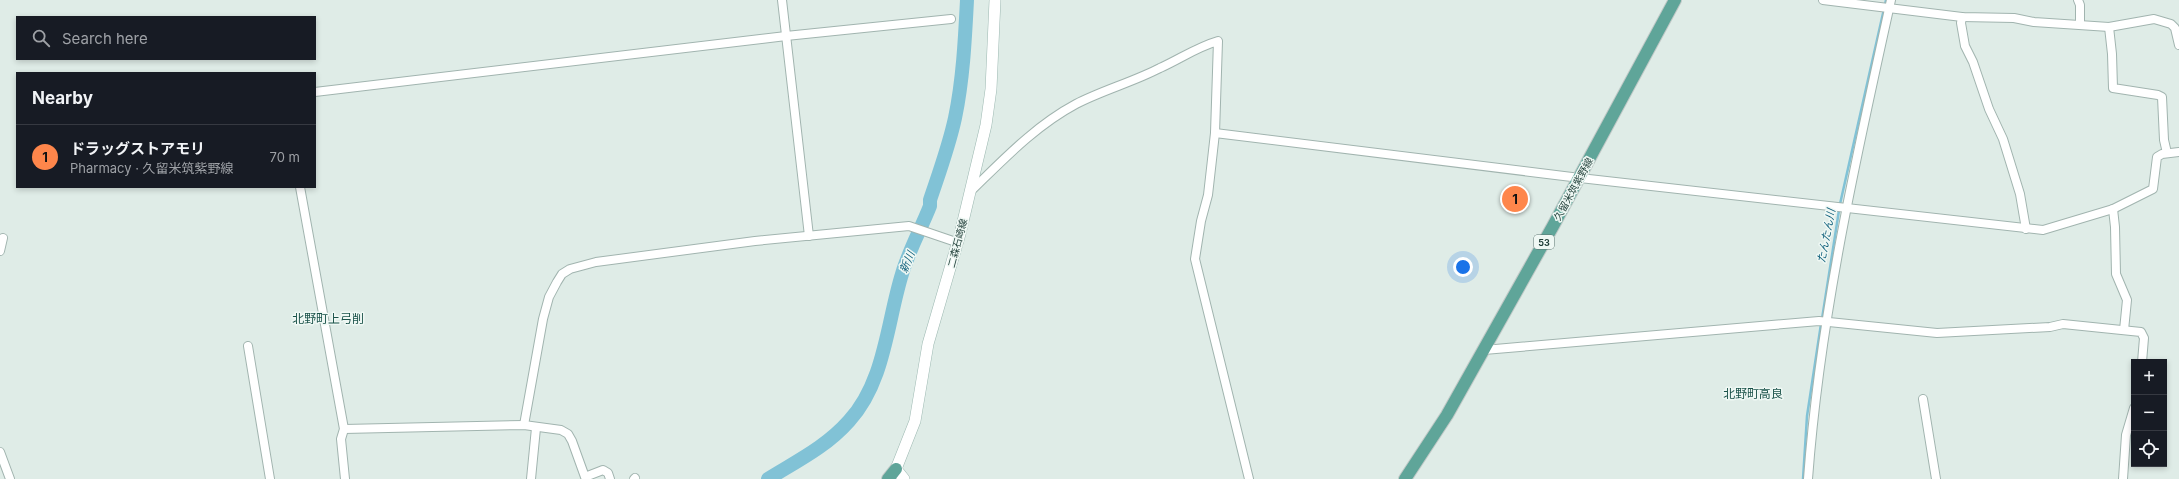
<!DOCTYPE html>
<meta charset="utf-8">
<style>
:root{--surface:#171b24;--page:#242831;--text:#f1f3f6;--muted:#9ea1a6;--line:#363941;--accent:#fe864b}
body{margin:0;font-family:Inter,"Noto Sans JP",sans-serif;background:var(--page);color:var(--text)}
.controls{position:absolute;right:12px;bottom:12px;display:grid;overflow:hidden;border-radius:0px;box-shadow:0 2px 6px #0003}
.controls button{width:36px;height:36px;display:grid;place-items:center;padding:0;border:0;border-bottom:1px solid var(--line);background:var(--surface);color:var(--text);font:20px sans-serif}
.you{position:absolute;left:1463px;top:267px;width:14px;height:14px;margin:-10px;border:3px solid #fff;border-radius:50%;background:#1a73e8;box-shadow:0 0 0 6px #1a73e833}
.badge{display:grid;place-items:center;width:26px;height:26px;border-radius:50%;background:var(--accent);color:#111;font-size:13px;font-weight:700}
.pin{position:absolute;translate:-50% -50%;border:2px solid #fff;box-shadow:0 1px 4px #0006}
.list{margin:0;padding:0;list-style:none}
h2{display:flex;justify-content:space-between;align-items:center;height:52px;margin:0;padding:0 16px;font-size:17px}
h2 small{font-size:13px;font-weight:400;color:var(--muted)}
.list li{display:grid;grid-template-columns:26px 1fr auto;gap:12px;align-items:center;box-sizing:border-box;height:64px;padding:0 16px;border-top:1px solid var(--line)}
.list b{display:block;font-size:15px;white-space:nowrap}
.list p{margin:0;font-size:13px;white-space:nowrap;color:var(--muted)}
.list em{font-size:13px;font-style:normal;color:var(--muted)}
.icon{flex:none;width:22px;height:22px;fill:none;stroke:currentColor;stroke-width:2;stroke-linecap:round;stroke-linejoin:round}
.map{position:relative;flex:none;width:2179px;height:479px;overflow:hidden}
.search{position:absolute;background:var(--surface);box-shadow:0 2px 6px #0003;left:16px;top:16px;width:300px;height:44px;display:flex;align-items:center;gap:10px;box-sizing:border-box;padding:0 14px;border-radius:0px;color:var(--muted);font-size:15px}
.panel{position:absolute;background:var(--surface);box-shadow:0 2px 6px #0003;left:16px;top:72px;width:300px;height:116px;border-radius:0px}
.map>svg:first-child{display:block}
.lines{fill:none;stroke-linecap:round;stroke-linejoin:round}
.stream{stroke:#81c2d6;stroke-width:2.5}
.river{stroke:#81c2d6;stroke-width:14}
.minor-casing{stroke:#a1b4af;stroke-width:10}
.secondary-casing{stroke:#9cb8b1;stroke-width:12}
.primary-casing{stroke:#c0c9c7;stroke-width:14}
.minor{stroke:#fff;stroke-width:8}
.secondary{stroke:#fff;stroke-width:11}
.primary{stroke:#5fa599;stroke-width:12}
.labels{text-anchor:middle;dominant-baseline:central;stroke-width:3;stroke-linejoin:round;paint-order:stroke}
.shield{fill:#eff8f4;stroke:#5d7570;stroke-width:1}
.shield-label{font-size:9px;font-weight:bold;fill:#1e3d37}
.street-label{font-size:10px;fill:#1e3d37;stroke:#eff8f4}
.water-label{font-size:11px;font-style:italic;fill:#14637e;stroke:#eff8f4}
.quarter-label{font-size:12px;fill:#195148;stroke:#eff8f4}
</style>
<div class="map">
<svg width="2179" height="479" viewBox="0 0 2179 479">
<rect width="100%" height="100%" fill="#dfece7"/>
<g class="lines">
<g class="stream">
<polyline points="1822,319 1840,204 1886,0"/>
<polyline points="1803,479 1807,416 1821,324"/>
</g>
<path class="river" d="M 768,479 C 797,461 826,447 849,421 C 885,382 887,322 902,274 C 909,250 921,229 930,206 L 930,200 C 939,173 949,146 955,118 C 963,80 965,39 967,0"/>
<defs>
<g id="minor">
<polyline points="782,0 809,236"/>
<polyline points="1823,0 1962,17 2014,18 2034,22 2109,27 2154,19 2171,24 2175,28 2179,45"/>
<polyline points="2078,0 2080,5 2080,24"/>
<polyline points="1962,17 1961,23 1965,46 1973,62 1989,109 2003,139 2020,194 2026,229"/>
<polyline points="2109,27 2112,54 2113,88 2158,95 2162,97 2164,140 2167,153"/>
<polyline points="315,92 786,36 951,19"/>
<polyline points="1215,133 1580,178 2043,230 2113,209 2153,189 2157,157 2162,154 2179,152"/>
<polyline points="300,187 344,429 341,439 345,479"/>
<path d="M 971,191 C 1004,159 1035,126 1076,104 C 1103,90 1133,82 1160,68 C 1180,59 1197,47 1218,41 L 1215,133 L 1208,195 L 1201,221 L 1195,259 L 1249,479"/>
<polyline points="2113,209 2115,227 2116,274 2127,300 2124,330"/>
<polyline points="0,251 3,238"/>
<polyline points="248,346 270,479"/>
<polyline points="1484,350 1819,321 1937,333 2050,327 2063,324 2141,332 2144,338 2142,362"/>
<polyline points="1923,399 1936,479"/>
<polyline points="524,425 543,319 549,297 557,282 562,274 570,269 596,262 755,241 909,226 956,242"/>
<polyline points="344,429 524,425 561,430 568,434 572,441 585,477 603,470 608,473 610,479"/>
<polyline points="0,452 10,479"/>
<polyline points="531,479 536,428"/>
<polyline points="634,479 635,478"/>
<path d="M 1808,479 C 1820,317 1856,158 1891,0"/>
<polyline points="2123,479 2126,435 2134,408"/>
</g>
<polyline id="secondary" points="904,479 896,469 915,421 928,344 960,234 986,125 991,89 995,0"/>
<g id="primary">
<polyline points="888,479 896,469"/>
<polyline points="1405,479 1447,415 1553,226 1675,0"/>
</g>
</defs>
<use href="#minor" class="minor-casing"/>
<use href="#secondary" class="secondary-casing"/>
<use href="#primary" class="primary-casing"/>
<use href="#minor" class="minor"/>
<use href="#secondary" class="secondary"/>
<use href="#primary" class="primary"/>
</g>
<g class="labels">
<rect class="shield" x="1534" y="235" width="20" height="14" rx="3"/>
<g class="shield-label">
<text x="1544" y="242">53</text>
</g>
<g class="street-label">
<text transform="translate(1573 189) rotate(-61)">久留米筑紫野線</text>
<text transform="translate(957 243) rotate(-75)">二森石崎線</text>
</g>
<g class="water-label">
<text transform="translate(1826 236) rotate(-79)">たんたん川</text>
<text transform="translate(907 262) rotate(-68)">新川</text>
</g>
<g class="quarter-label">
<text x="328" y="318">北野町上弓削</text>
<text x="1753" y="393">北野町高良</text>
</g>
</g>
</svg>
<div class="controls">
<button>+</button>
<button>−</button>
<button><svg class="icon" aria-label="locate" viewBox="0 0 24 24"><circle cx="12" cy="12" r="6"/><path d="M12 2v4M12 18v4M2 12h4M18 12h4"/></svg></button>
</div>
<div class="you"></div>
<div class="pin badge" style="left:1515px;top:199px">1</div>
<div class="search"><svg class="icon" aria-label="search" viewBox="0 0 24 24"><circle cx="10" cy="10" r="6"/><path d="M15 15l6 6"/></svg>Search here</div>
<section class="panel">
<h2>Nearby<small></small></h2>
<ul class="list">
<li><span class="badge">1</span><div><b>ドラッグストアモリ</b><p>Pharmacy · 久留米筑紫野線</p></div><em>70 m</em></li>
</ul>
</section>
</div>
